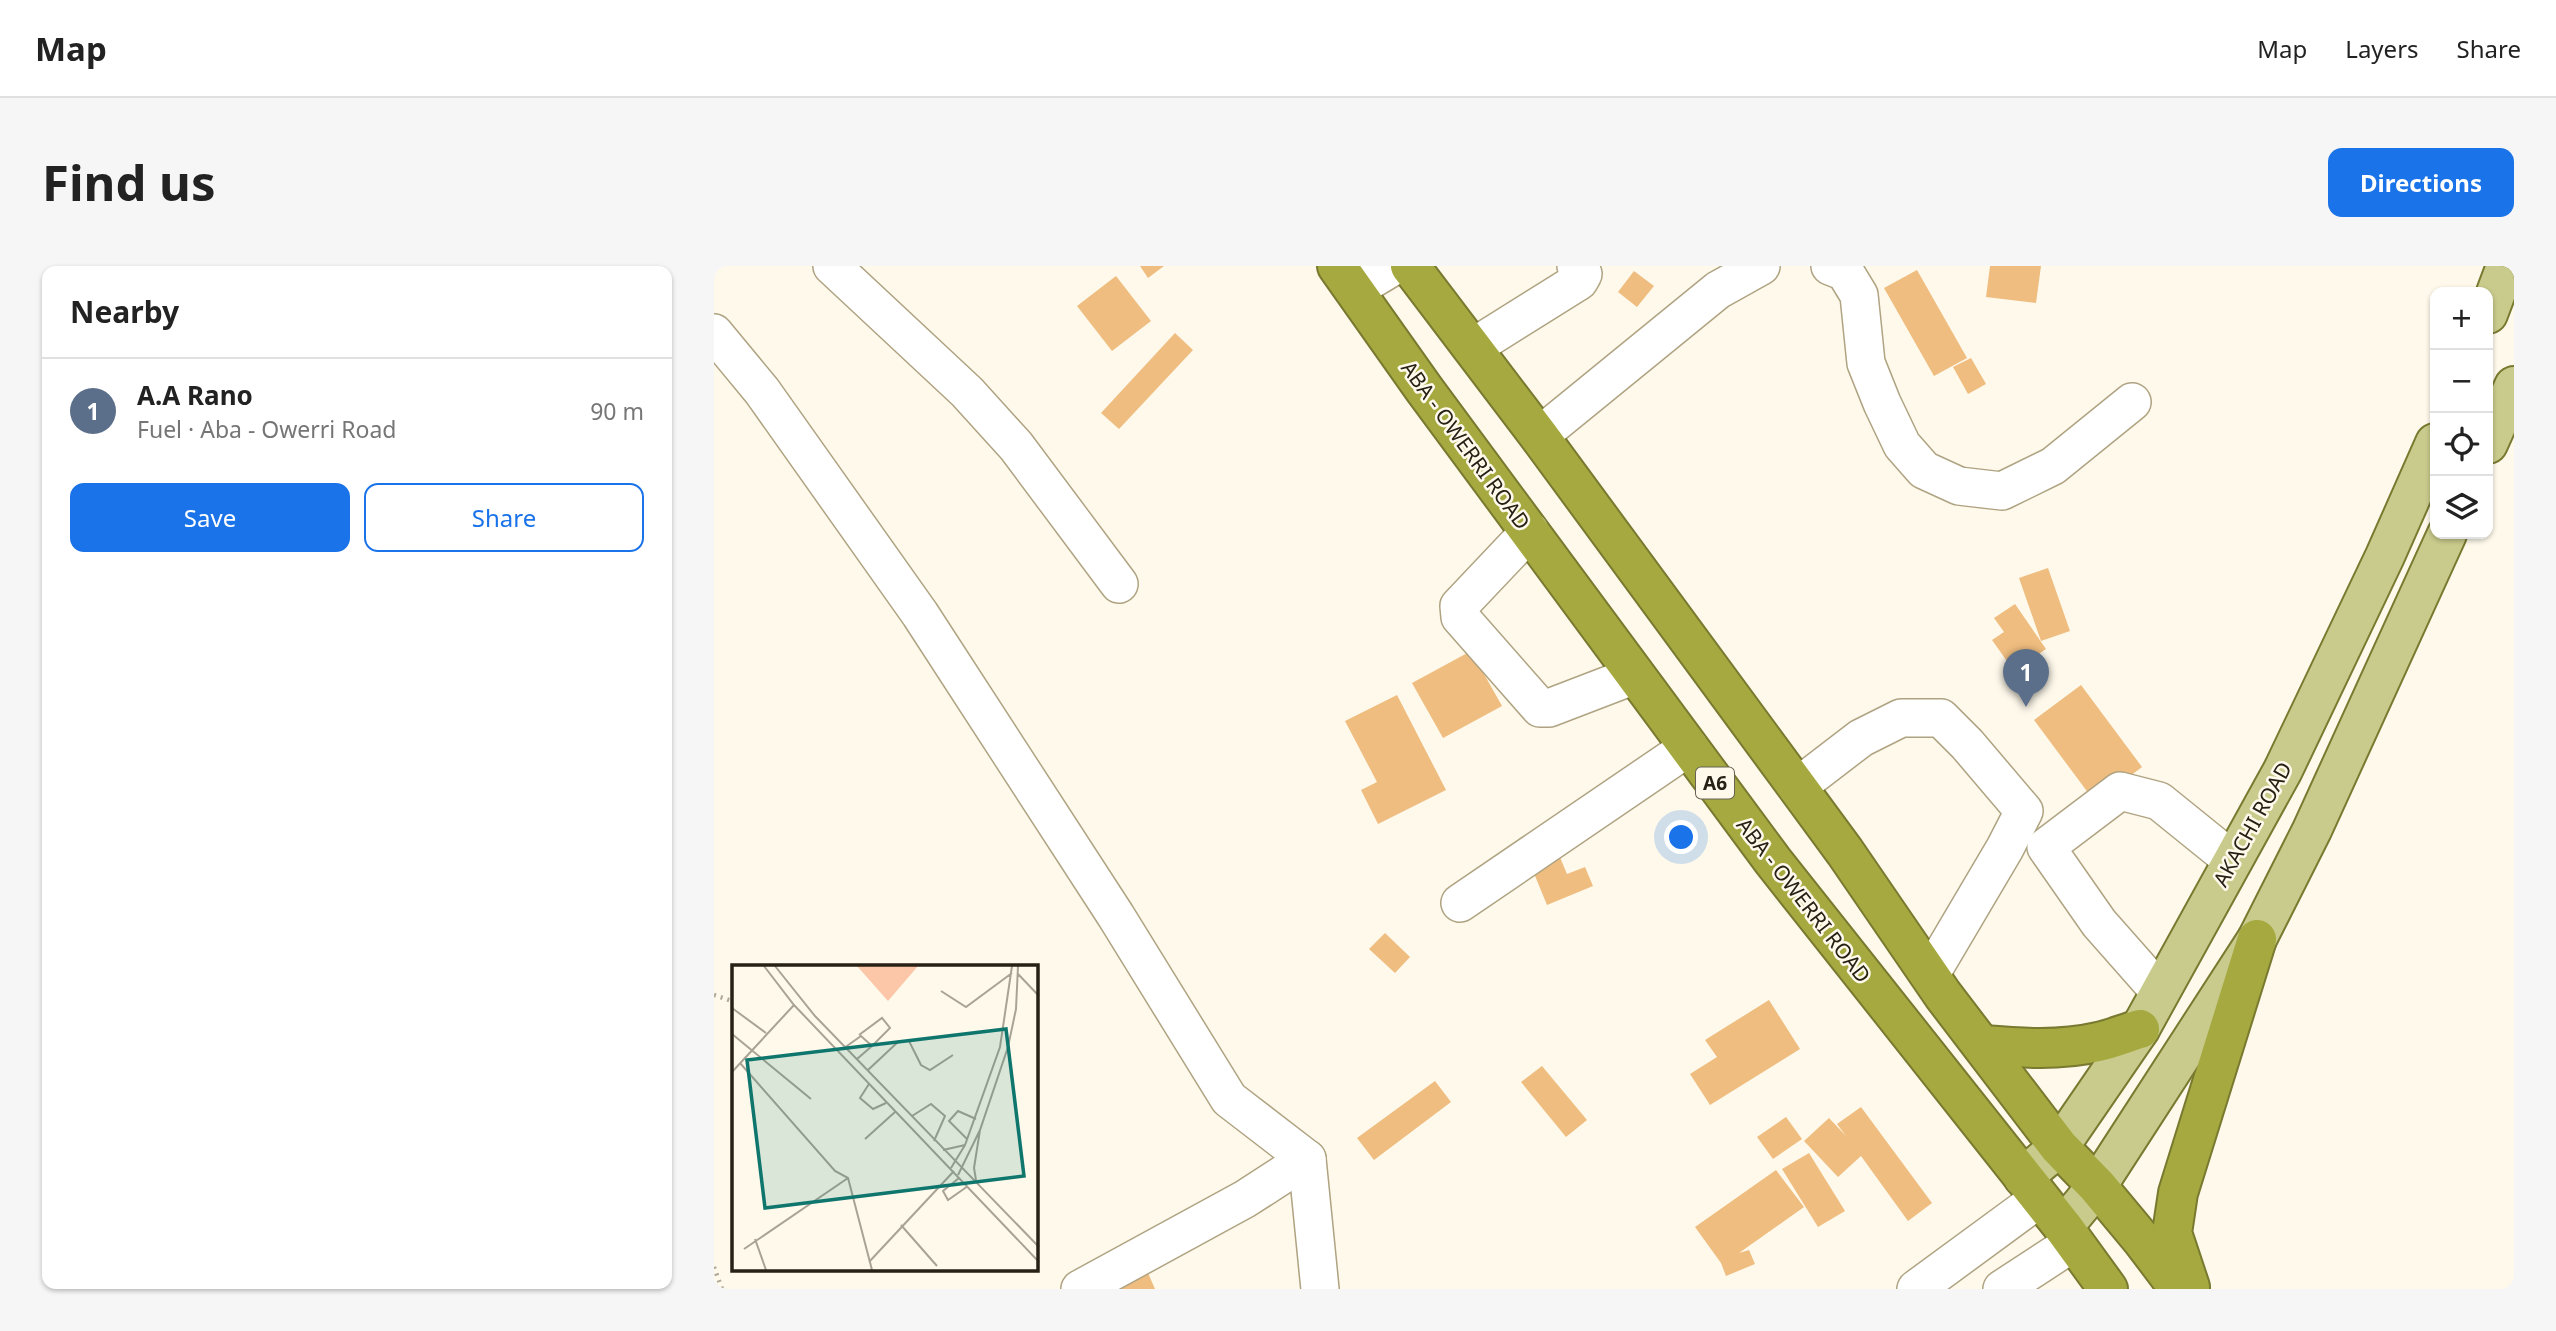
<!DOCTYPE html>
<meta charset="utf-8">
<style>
:root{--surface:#fff;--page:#f6f6f6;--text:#222;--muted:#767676;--line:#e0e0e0;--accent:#1a73e8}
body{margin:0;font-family:"Noto Sans",sans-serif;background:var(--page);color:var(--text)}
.controls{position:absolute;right:21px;top:21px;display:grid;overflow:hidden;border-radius:14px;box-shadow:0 2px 5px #0004}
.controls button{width:63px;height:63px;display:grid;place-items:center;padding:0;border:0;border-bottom:2px solid var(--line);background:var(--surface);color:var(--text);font:35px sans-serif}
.you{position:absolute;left:968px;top:572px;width:24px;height:24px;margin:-18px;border:5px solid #fff;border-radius:50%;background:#1a73e8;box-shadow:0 0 0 10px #1a73e833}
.badge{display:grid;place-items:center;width:46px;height:46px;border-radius:50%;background:var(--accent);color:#fff;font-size:23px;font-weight:700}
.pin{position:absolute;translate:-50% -58px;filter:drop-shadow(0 2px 4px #0008)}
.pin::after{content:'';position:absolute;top:37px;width:24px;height:21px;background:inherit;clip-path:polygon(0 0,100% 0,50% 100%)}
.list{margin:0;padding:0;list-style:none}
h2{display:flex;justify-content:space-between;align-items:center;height:91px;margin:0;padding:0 28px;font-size:30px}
h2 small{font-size:23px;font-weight:400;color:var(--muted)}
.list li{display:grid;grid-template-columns:46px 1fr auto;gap:21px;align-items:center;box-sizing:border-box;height:105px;padding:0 28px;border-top:2px solid var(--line)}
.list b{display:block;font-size:26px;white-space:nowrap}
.list p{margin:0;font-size:23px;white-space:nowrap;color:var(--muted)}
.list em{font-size:23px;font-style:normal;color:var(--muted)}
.actions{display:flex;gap:14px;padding:21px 28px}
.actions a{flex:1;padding:16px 0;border:2px solid var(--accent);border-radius:14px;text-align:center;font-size:24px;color:var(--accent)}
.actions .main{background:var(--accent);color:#fff}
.icon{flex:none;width:38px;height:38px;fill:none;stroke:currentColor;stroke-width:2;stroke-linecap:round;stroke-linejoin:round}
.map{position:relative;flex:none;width:1800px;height:1023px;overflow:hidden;border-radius:14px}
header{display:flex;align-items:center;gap:42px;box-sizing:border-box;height:98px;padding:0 35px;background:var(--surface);border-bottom:2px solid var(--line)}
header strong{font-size:33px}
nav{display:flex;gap:38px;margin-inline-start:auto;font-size:24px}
.intro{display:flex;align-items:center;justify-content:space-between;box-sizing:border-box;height:168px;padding:0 42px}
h1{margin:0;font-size:49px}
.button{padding:18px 32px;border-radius:14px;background:var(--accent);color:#fff;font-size:24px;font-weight:700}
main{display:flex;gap:42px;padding:0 42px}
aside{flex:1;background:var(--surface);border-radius:14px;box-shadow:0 2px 5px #0004}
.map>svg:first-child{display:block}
.building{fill:#efbd7f}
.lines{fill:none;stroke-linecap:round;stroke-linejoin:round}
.minor-casing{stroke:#afa382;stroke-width:40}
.major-casing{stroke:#797930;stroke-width:42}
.highway-casing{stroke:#797930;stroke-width:42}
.path{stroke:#ada89a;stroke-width:4.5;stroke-dasharray:2 5;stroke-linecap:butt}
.minor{stroke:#fff;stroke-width:37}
.major{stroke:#c9cb8c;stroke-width:38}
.highway{stroke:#a5a93f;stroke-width:38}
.labels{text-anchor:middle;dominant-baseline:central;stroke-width:5;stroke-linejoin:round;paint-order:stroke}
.shield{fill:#fef9eb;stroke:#676254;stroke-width:2}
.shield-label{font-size:19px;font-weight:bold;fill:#262114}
.street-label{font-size:21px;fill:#262114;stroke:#fef9eb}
.inset-road{fill:none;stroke:#a8a395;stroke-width:2}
.view{fill:#0f766e;fill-opacity:0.15;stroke:#0f766e;stroke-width:3.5}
.inset-edge{fill:none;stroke:#262114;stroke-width:3.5}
</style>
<header>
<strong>Map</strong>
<nav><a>Map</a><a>Layers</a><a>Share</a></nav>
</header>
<div class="intro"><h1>Find us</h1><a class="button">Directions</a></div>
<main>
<aside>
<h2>Nearby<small></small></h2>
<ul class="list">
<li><span class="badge" style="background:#5c6f8a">1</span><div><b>A.A Rano</b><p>Fuel · Aba - Owerri Road</p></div><em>90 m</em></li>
</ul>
<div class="actions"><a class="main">Save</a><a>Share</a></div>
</aside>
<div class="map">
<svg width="1800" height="1023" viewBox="0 0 1800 1023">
<rect width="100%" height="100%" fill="#fef9eb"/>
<g class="building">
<polygon points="426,0 450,0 434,12"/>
<polygon points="1276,0 1327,0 1322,37 1272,31"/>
<polygon points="1203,4 1253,92 1220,110 1170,22"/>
<polygon points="920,5 940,20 923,41 904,26"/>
<polygon points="402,10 437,55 398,85 363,40"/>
<polygon points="461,67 479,84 405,163 387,147"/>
<polygon points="1257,92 1272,118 1254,128 1239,101"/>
<polygon points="1334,302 1356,365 1327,375 1305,312"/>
<polygon points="1301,338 1332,383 1300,405 1278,374 1290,366 1280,352"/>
<polygon points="757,385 788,440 729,472 698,417"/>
<polygon points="1367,419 1428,501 1381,536 1320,454"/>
<polygon points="683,429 732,524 664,558 647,524 663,516 631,455"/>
<polygon points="845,589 853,608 871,601 879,620 833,639 817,600"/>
<polygon points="671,667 696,691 681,707 655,683"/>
<polygon points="1055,734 1086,783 996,839 976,808 1003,791 991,774"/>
<polygon points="828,800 873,854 852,871 807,816"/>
<polygon points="721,815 737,836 660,894 643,872"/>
<polygon points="1147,841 1218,937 1194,955 1147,890 1124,911 1090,875 1115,852 1132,870 1123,858"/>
<polygon points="1072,851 1088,873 1059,893 1043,871"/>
<polygon points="1095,887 1131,945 1104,961 1068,903"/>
<polygon points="1062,904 1090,941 1025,987 1035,984 1041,998 1012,1010 1007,997 981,961"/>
<polygon points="434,1007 441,1023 395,1023"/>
</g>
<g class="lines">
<defs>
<g id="minor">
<polyline points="118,0 253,126 302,180 405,318"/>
<polyline points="1116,0 1131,6 1145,29 1152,97 1168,137 1188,179 1210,204 1245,220 1288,225 1339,200 1418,136"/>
<polyline points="640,24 680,0"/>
<polyline points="0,67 48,125 206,348 402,650 515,833 593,893 606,1023"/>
<polyline points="758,82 865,15 869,8 862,0"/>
<polyline points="825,170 1004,24 1047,0"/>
<polyline points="816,265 745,340 746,351 826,442 835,442 921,409"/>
<polyline points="1083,521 1147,472 1187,452 1227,452 1253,478 1310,545 1291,582 1216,709"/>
<polyline points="746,637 975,481"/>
<polyline points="1445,725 1385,657 1332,581 1406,525 1445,535 1518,594"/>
<polyline points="366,1023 531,933 593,893"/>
<polyline points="1202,1023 1326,932"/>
<polyline points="1288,1023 1360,976"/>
</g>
<g id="major">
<polyline points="1774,48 1792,0"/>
<polyline points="1774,178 1800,120"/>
<polyline points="1309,911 1345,881 1426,763 1569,504 1671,290 1721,177"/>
<polyline points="1349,961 1383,920 1543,673 1598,564 1733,268"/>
</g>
<g id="highway">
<polyline points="623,0 710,123 1059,595 1349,961 1394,1023"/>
<polyline points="696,0 825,170 1131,586 1229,729 1345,881 1383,920 1428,974 1465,1023"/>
<path d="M 1268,779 C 1307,782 1345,785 1384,776 C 1398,773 1412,767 1426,763"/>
<polyline points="1476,1021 1458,967 1464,927 1543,673"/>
</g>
</defs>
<use href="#minor" class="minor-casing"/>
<use href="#major" class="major-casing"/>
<use href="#highway" class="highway-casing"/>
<g class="path">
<polyline points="0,729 18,735"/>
<polyline points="0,1001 8,1023"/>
</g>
<use href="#minor" class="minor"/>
<use href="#major" class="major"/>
<use href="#highway" class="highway"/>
</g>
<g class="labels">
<rect class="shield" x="982" y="501.5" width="38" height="31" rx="5"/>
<g class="shield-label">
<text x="1001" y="517">A6</text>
</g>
<g class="street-label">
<text transform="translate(752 179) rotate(54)">ABA - OWERRI ROAD</text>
<text transform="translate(1538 558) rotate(-61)">AKACHI ROAD</text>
<text transform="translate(1090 634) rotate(52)">ABA - OWERRI ROAD</text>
</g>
</g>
<g transform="translate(18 699)">
<rect width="306" height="306" fill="#fef9eb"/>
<path d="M 125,1 L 186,1 L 156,36 Z" fill="#fcc7a8"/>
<path class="inset-road" d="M 32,1 L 62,40 L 307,297M 43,1 L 83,51 L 307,282M 286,9 L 307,31M 209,26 L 234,42 L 280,8M 0,43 L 34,68M 0,69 L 79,134M 127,70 L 150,53 L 158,63 L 140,81M 112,83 L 129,71 L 140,81 L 125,94M 8,98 L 103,206 L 116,213 L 140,305M 136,105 L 167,76 L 177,76 L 189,100 L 198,105 L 221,90M 0,107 L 62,40M 137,119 L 128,133 L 141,144 L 154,138M 180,151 L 199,139 L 213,151 L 202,176M 133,174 L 163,147M 235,174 L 217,156 L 226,146 L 244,154M 211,185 L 233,180M 219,203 L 233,180 L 268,82 L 280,1M 226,210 L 248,165 L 276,82 L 284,44 L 286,1M 227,213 L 211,226 L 216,235 L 236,221M 244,215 L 242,203 L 248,165M 169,260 L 205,301M 23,274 L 34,305M 12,284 L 116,213M 137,297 L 222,206"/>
<path class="view" d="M 274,64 L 292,211 L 33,243 L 15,95 Z"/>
<rect width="306" height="306" class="inset-edge"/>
</g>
</svg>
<div class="controls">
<button>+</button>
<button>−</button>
<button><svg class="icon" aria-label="locate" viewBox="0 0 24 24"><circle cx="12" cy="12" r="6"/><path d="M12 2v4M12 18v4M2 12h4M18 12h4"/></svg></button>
<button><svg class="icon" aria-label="layers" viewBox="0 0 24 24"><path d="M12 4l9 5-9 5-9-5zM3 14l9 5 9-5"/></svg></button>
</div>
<div class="you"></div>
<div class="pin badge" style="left:1312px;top:441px;background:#5c6f8a">1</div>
</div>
</main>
